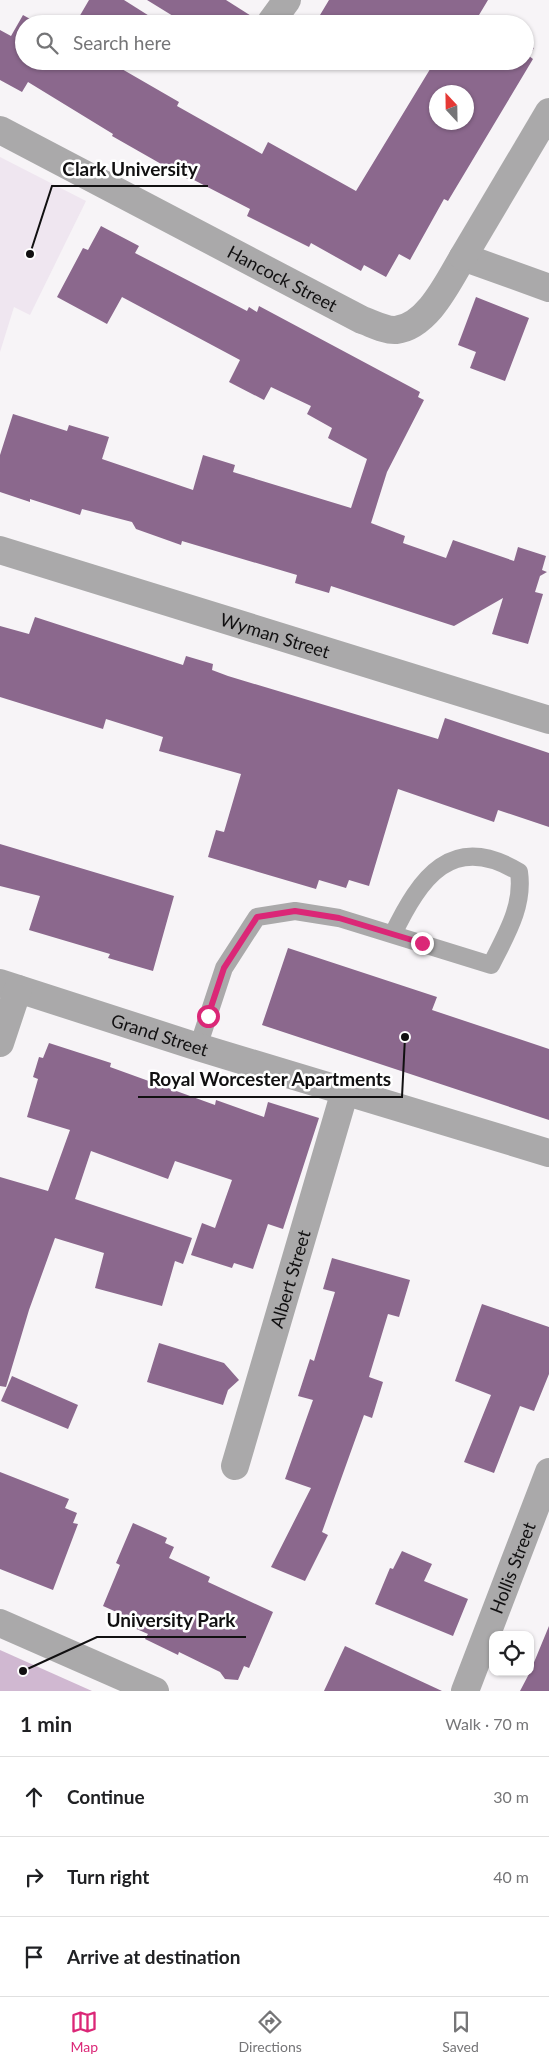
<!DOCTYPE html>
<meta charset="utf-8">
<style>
:root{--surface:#fff;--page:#f6f6f6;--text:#202124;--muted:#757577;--line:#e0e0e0;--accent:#db2777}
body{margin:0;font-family:Lato,sans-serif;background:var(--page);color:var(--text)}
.controls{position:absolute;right:15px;bottom:15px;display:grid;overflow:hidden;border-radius:10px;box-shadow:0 1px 4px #0004}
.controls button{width:45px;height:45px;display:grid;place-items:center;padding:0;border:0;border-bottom:1px solid var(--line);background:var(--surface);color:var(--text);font:25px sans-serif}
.compass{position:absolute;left:429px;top:85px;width:45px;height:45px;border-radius:50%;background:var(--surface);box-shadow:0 1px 4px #0004;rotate:338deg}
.stop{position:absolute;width:15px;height:15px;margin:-11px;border:4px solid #db2777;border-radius:50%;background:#fff}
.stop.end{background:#db2777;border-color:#fff;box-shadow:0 1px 5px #0008}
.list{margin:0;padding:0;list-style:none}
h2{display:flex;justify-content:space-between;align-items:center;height:65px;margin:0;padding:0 20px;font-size:21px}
h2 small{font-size:16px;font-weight:400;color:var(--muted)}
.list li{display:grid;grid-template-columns:32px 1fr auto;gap:15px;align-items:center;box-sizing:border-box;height:80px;padding:0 20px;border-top:1px solid var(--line)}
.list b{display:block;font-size:19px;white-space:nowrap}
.list em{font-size:16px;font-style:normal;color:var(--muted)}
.icon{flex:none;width:28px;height:28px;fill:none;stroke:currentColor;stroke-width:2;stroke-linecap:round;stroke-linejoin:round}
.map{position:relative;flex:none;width:549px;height:1691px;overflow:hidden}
.search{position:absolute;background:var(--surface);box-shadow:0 1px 4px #0004;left:15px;right:15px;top:15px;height:55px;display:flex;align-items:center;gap:12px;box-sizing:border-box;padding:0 18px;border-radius:28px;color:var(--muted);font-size:19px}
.sheet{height:305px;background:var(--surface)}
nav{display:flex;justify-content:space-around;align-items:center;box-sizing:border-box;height:70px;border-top:1px solid var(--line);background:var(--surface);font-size:14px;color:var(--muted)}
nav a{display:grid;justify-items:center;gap:2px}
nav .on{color:var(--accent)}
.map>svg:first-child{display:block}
.built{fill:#efe6f0}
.green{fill:#d0b8d1}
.building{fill:#8b688d;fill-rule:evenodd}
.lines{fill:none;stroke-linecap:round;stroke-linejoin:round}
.service{stroke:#aaa9aa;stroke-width:18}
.minor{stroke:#aaa9aa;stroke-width:28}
.route{stroke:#db2777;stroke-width:6}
.labels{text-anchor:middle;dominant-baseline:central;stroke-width:5;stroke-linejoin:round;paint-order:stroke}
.street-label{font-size:18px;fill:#111011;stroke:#fff}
.leader{fill:none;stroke:#111011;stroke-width:2}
.callout-dot{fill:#111011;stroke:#fff;stroke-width:2}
.callout-label{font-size:19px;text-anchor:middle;font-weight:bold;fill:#111011;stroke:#fff;stroke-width:5;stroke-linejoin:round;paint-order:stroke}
</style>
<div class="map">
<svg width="549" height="1691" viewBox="0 0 549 1691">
<rect width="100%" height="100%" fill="#f7f4f7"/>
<polygon class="built" points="0,157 86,201 30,315 14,307 0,352"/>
<polygon class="green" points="0,1650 92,1691 0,1691"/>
<g class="building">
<polygon points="89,0 124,0 162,24 75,24"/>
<polygon points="147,0 226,0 256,19 256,24 186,24"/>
<polygon points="329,0 488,0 479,15 493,24 324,24 317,20"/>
<path d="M 23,15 L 39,24 L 24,24 L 24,61 L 108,61 L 179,102 L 177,106 L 262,154 L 268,142 L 356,191 L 435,61 L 525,61 L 525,42 L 534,48 L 529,56 L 533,59 L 448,201 L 444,199 L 410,260 L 399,254 L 386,277 L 364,265 L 361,271 L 311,243 L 309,247 L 247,216 L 250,209 L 192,179 L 191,181 L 112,136 L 113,134 L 28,82 L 22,92 L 0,80 L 0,30 L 11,36 ZM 436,92 L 466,92 L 466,122 L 436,122 Z"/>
<polygon points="101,226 139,246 135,253 247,311 249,307 257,312 259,306 420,392 418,397 424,400 387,472 371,523 405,536 403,543 446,558 453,540 514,561 518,547 546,556 542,570 547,572 540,576 535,592 543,594 528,644 492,634 503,598 454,626 331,586 329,593 295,583 297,575 182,541 181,545 136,529 132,522 82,509 80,515 30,499 30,502 0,492 0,455 13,414 67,431 69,425 109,437 102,459 193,490 203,455 235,465 233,472 351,508 367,459 328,438 332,428 307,414 311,406 271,387 264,400 229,382 240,360 122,297 107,324 57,297 83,248 88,250"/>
<polygon points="476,297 529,318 505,381 470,368 476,352 458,345"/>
<polygon points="35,617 183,665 186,656 213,664 212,670 228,676 438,739 445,718 549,753 549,827 498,810 494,822 398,789 369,886 349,880 346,888 319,880 316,889 208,857 216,830 224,832 241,774 159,751 163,737 106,719 103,729 0,697 0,626 29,634"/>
<polygon points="0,844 174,896 153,971 108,958 110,954 29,930 40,896 0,886"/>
<polygon points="288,948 437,997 432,1010 549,1049 549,1120 262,1025"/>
<polygon points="49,1043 111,1063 110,1067 215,1105 216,1100 264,1117 268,1102 319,1118 283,1229 268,1224 253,1269 234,1263 232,1268 191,1255 202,1223 215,1228 232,1180 175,1161 168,1179 91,1151 75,1199 192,1238 183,1264 175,1261 162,1306 95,1288 104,1253 55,1238 29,1310 6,1387 0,1386 0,1177 48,1191 70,1130 27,1117 38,1079 33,1077 39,1057 43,1058"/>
<polygon points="332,1258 410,1280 399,1317 388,1314 369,1377 383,1382 372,1418 364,1415 322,1532 328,1535 305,1581 271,1567 311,1488 285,1479 313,1400 298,1396 310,1359 314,1361 335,1292 323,1289"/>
<polygon points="482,1304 549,1327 549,1374 534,1411 520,1406 494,1473 464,1462 491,1395 455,1381"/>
<polygon points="159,1343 224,1363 239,1380 228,1390 223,1405 147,1382"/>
<polygon points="12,1376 78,1405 68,1429 1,1401"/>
<polygon points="0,1472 69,1499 65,1508 77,1513 73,1523 78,1524 53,1590 0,1569"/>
<polygon points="133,1523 167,1538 165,1543 174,1547 169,1558 210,1577 208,1582 273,1612 249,1668 244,1666 238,1680 225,1679 220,1672 179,1652 178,1655 145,1639 148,1634 118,1621 121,1614 103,1606 120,1565 116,1563"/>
<polygon points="402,1551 432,1564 424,1581 468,1599 453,1636 375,1604 390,1568 393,1569"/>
<polygon points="549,1626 549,1691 520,1691 530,1672"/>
<polygon points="345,1646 442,1691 324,1691"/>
</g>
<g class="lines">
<path class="service" d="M 198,1047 L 224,968 L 257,917 L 295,911 L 339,918 L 491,965 C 506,935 524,906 519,872 C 452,831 420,878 393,934"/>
<g class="minor">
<polyline points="271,22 287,0"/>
<path id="s1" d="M 0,130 L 362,320 C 371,323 386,331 396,330 C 428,326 448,282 463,257 L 549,288"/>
<polyline points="463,257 549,112"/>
<path id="s2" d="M 0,550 L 549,720"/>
<path id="s3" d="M 0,983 L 198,1047 L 549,1153"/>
<polyline points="0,1043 18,989"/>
<path id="s4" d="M 235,1466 L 345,1091"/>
<polyline points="0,1623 155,1691"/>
<path id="s5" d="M 465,1691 L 549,1472"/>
</g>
</g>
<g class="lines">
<polyline class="route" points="208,1016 224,968 257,917 295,911 339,918 422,943"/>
</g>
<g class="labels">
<g class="street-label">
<text stroke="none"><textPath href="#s1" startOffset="319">Hancock Street</textPath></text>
<text stroke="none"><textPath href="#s2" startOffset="288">Wyman Street</textPath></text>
<text stroke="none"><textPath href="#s3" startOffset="168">Grand Street</textPath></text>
<text stroke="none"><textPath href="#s4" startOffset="195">Albert Street</textPath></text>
<text stroke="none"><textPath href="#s5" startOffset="132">Hollis Street</textPath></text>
</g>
</g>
<path class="leader" d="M30 254L52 186H208M405 1037L402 1097H138M23 1671L97 1637H246"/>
<g class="callout-dot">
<circle cx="30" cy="254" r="5"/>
<circle cx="405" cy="1037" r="5"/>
<circle cx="23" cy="1671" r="5"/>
</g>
<g class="callout-label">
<text x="130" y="176">Clark University</text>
<text x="270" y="1086">Royal Worcester Apartments</text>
<text x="171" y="1627">University Park</text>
</g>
</svg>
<div class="controls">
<button><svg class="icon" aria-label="locate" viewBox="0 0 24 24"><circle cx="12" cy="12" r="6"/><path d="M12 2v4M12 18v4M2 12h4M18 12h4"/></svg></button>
</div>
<svg class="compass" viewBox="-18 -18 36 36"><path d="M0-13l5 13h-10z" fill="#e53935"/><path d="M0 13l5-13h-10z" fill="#757577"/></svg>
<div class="stop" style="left:208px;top:1016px"></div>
<div class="stop end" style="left:422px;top:943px"></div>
<div class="search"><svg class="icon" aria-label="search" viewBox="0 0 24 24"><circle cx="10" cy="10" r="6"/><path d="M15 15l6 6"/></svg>Search here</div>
</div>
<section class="sheet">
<h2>1 min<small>Walk · 70 m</small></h2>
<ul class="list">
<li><svg class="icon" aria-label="ahead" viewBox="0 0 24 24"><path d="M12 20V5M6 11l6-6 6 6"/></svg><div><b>Continue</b></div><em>30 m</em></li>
<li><svg class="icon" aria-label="right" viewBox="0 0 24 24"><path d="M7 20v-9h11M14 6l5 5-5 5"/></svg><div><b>Turn right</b></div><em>40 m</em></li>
<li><svg class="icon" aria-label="arrive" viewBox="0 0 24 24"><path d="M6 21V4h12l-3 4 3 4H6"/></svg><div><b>Arrive at destination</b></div></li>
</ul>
</section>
<nav>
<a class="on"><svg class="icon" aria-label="map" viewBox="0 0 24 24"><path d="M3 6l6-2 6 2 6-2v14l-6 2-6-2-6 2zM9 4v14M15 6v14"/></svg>Map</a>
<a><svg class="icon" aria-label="directions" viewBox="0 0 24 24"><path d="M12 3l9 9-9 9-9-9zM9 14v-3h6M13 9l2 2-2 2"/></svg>Directions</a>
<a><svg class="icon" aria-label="saved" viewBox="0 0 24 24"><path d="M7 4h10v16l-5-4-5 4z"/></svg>Saved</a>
</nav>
